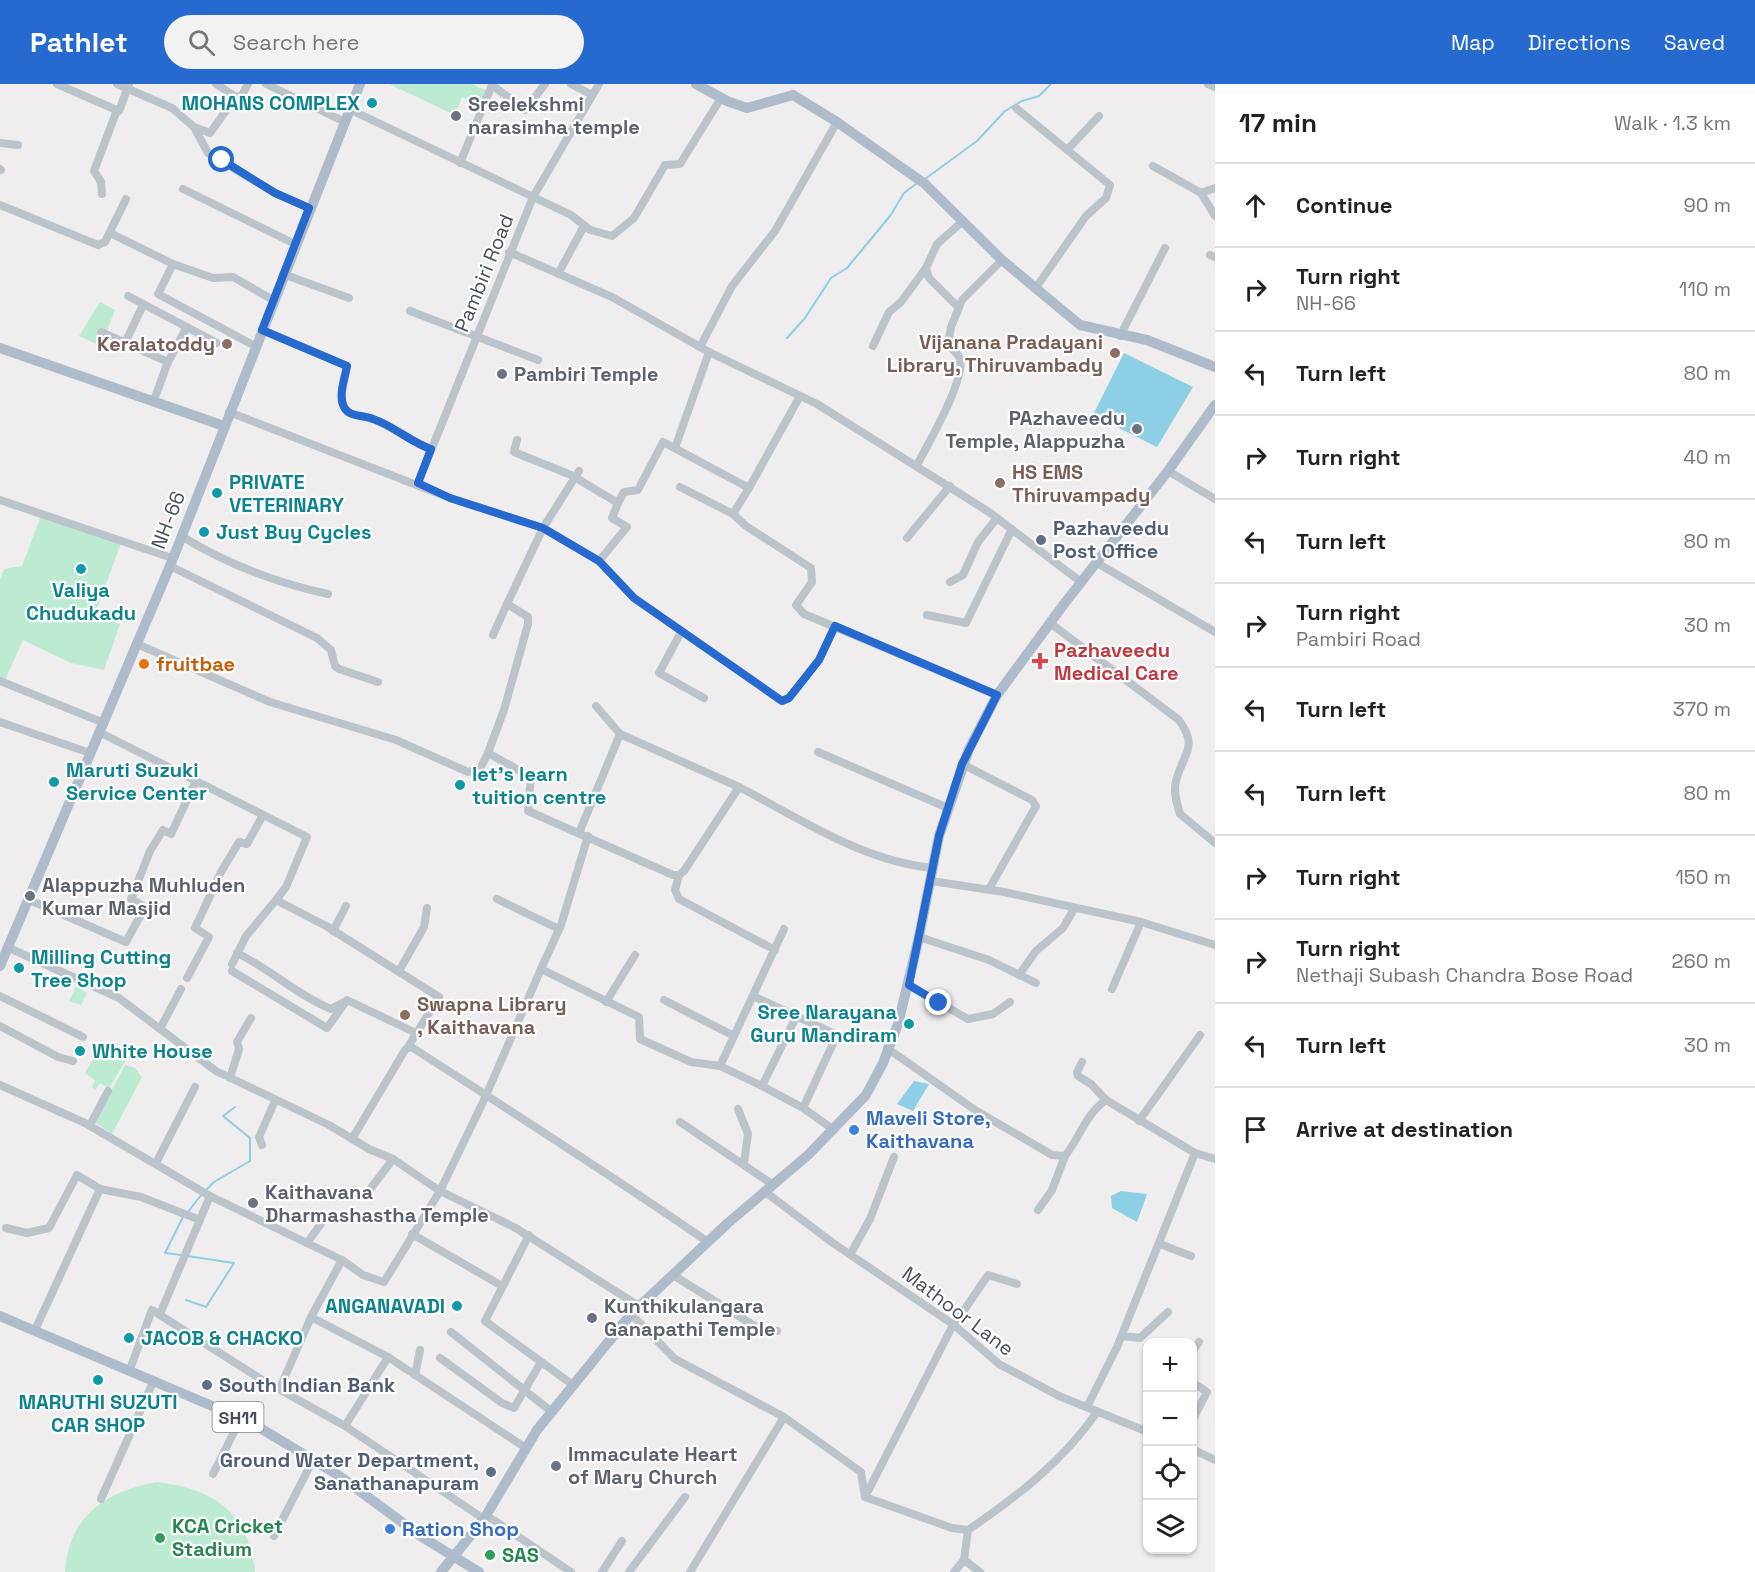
<!DOCTYPE html>
<meta charset="utf-8">
<style>
:root{--surface:#fff;--page:#f2f2f2;--text:#222;--muted:#767676;--line:#e0e0e0;--accent:#266ad0}
body{margin:0;font-family:"Space Grotesk",sans-serif;background:var(--page);color:var(--text)}
.controls{position:absolute;right:18px;bottom:18px;display:grid;overflow:hidden;border-radius:12px;box-shadow:0 2px 4px #0004}
.controls button{width:54px;height:54px;display:grid;place-items:center;padding:0;border:0;border-bottom:2px solid var(--line);background:var(--surface);color:var(--text);font:30px sans-serif}
.stop{position:absolute;width:18px;height:18px;margin:-14px;border:4px solid #266ad0;border-radius:50%;background:#fff}
.stop.end{background:#266ad0;border-color:#fff;box-shadow:0 2px 6px #0008}
.list{margin:0;padding:0;list-style:none}
h2{display:flex;justify-content:space-between;align-items:center;height:78px;margin:0;padding:0 24px;font-size:26px}
h2 small{font-size:20px;font-weight:400;color:var(--muted)}
.list li{display:grid;grid-template-columns:39px 1fr auto;gap:18px;align-items:center;box-sizing:border-box;height:84px;padding:0 24px;border-top:2px solid var(--line)}
.list b{display:block;font-size:22px;white-space:nowrap}
.list p{margin:0;font-size:20px;white-space:nowrap;color:var(--muted)}
.list em{font-size:20px;font-style:normal;color:var(--muted)}
.icon{flex:none;width:33px;height:33px;fill:none;stroke:currentColor;stroke-width:2;stroke-linecap:round;stroke-linejoin:round}
.map{position:relative;flex:none;width:1215px;height:1488px;overflow:hidden}
header{display:flex;align-items:center;gap:36px;box-sizing:border-box;height:84px;padding:0 30px;background:var(--accent);color:#fff}
header strong{font-size:28px}
nav{display:flex;gap:33px;margin-inline-start:auto;font-size:21px}
.search{width:420px;height:54px;background:var(--page);display:flex;align-items:center;gap:15px;box-sizing:border-box;padding:0 21px;border-radius:33px;color:var(--muted);font-size:22px}
main{display:flex}
aside{flex:1;background:var(--surface)}
.map>svg:first-child{display:block}
.green{fill:#bdebd1}
.water{fill:#8dcfe5}
.lines{fill:none;stroke-linecap:round;stroke-linejoin:round}
.stream{stroke:#8dcfe5;stroke-width:2}
.minor{stroke:#bcc4cb;stroke-width:8}
.major{stroke:#aebbca;stroke-width:10}
.route{stroke:#266ad0;stroke-width:8}
.culture-dot{fill:#0f9aa8;stroke:#fff;stroke-width:2}
.worship-dot{fill:#6b7280;stroke:#fff;stroke-width:2}
.education-dot{fill:#8d6e63;stroke:#fff;stroke-width:2}
.service-dot{fill:#5c6f8a;stroke:#fff;stroke-width:2}
.health-dot{fill:#e0444e;stroke:#fff;stroke-width:2}
.food-dot{fill:#e8710a;stroke:#fff;stroke-width:2}
.shop-dot{fill:#3f7fe0;stroke:#fff;stroke-width:2}
.leisure-dot{fill:#2e9e5b;stroke:#fff;stroke-width:2}
.labels{text-anchor:middle;dominant-baseline:central;stroke-width:4.5;stroke-linejoin:round;paint-order:stroke}
.shield{fill:#fff;stroke:#7e848b;stroke-width:1.5}
.shield-label{font-size:18px;font-weight:bold;fill:#464f59}
.culture-label{font-size:20px;font-weight:bold;fill:#0d838f;stroke:#fff;text-anchor:start}
.worship-label{font-size:20px;font-weight:bold;fill:#5b616d;stroke:#fff;text-anchor:start}
.street-label{font-size:20px;fill:#464f59;stroke:#fff}
.education-label{font-size:20px;font-weight:bold;fill:#785e54;stroke:#fff;text-anchor:end}
.service-label{font-size:20px;font-weight:bold;fill:#4e5e75;stroke:#fff;text-anchor:start}
.health-label{font-size:20px;font-weight:bold;fill:#be3a42;stroke:#fff;text-anchor:start}
.food-label{font-size:20px;font-weight:bold;fill:#c56008;stroke:#fff;text-anchor:start}
.shop-label{font-size:20px;font-weight:bold;fill:#366cbe;stroke:#fff;text-anchor:start}
.leisure-label{font-size:20px;font-weight:bold;fill:#27864d;stroke:#fff;text-anchor:start}
</style>
<header>
<strong>Pathlet</strong>
<div class="search"><svg class="icon" aria-label="search" viewBox="0 0 24 24"><circle cx="10" cy="10" r="6"/><path d="M15 15l6 6"/></svg>Search here</div>
<nav><a>Map</a><a>Directions</a><a>Saved</a></nav>
</header>
<main>
<div class="map">
<svg width="1215" height="1488" viewBox="0 0 1215 1488">
<rect width="100%" height="100%" fill="#efeded"/>
<g class="green">
<polygon points="389,0 472,0 487,7 481,23 462,13 455,31"/>
<polygon points="100,218 115,226 101,262 79,252"/>
<polygon points="41,432 121,459 95,530 120,540 104,586 71,579 23,556 5,596 0,595 0,496 4,485 22,482"/>
<polygon points="76,903 87,909 81,921 69,917"/>
<polygon points="103,958 128,973 109,1004 100,999 95,1006 92,1003 95,996 85,989"/>
<polygon points="125,981 135,984 142,993 112,1050 95,1038"/>
<path d="M 157,1398 C 214,1405 248,1428 255,1488 L 65,1488 C 69,1431 105,1408 157,1398 Z"/>
</g>
<g class="water">
<polygon points="1124,269 1193,303 1157,363 1093,331"/>
<polygon points="914,997 929,1000 913,1027 897,1020"/>
<polygon points="1121,1107 1147,1110 1137,1138 1112,1124 1111,1112"/>
</g>
<g class="lines">
<g class="stream">
<polyline points="925,95 977,57 1005,27 1022,17 1039,12 1051,0"/>
<polyline points="787,254 805,234 831,194 847,184 890,132 904,109 916,100"/>
<polyline points="206,1106 214,1098 250,1077 250,1054 223,1032 235,1023"/>
<polyline points="187,1129 202,1110"/>
<polyline points="181,1171 165,1169 183,1133"/>
<polyline points="186,1216 206,1223 234,1179 187,1172"/>
</g>
<g class="minor">
<polyline points="57,0 119,27 129,0"/>
<polyline points="117,0 172,24 194,43 208,69 275,109 309,124"/>
<polyline points="216,0 236,13 242,11 248,0"/>
<polyline points="266,0 343,37"/>
<polyline points="571,0 592,11"/>
<polyline points="1208,0 1215,3"/>
<polyline points="1016,24 1110,101 1106,114 1086,132 1035,205"/>
<polyline points="349,25 571,131 590,146 612,152 634,134 665,81 680,80 721,14"/>
<polyline points="194,43 210,49 236,13"/>
<polyline points="0,59 18,61"/>
<polyline points="1067,66 1099,32"/>
<polyline points="460,79 492,1 525,26 545,0"/>
<polyline points="1153,82 1201,109 1215,132"/>
<polyline points="0,85 1,86"/>
<polyline points="183,105 295,160"/>
<polyline points="1201,109 1215,104"/>
<polyline points="102,110 101,98 94,87 117,26"/>
<polyline points="0,121 98,161 105,158 126,115"/>
<polyline points="110,149 173,180 158,210 255,262"/>
<polyline points="509,168 612,213 709,268 817,320 989,428 1081,498"/>
<polyline points="1210,171 1215,173"/>
<polyline points="173,180 213,194 233,193 273,216"/>
<polyline points="283,190 349,214"/>
<polyline points="558,190 584,142"/>
<polyline points="128,212 217,259"/>
<polyline points="958,223 929,194 926,184 937,160 963,137"/>
<polyline points="410,227 538,276"/>
<path d="M 262,246 L 347,282 C 345,294 338,311 344,323 C 349,333 364,332 373,335 C 394,342 410,358 431,365"/>
<polyline points="101,248 168,278"/>
<polyline points="1120,252 1165,164"/>
<polyline points="125,259 143,221"/>
<polyline points="873,262 889,228 901,218 926,184"/>
<polyline points="700,263 732,202 775,147 837,38"/>
<polyline points="154,316 168,278 187,243"/>
<polyline points="229,328 450,414 543,444 599,477 634,514 782,617 789,614 819,576 835,542"/>
<polyline points="517,356 514,368 571,391 618,419 624,408 638,406 663,358 749,404 800,312"/>
<polyline points="675,364 709,268"/>
<path d="M 917,381 C 928,360 965,297 960,275 C 958,269 951,265 948,260 L 951,243 L 962,216 L 1002,176"/>
<polyline points="1168,387 1215,415"/>
<polyline points="418,399 533,113 599,0"/>
<polyline points="680,403 733,430 746,442 811,484 812,498 796,521 804,530 997,611"/>
<polyline points="0,416 172,474"/>
<polyline points="733,430 749,404"/>
<path d="M 181,452 C 227,480 276,499 328,510"/>
<polyline points="907,454 950,402"/>
<polyline points="599,477 627,443 612,434 618,419"/>
<polyline points="1097,479 1215,548"/>
<polyline points="170,482 317,554 331,566 335,582 339,585 378,598"/>
<polyline points="950,498 963,491 978,458 997,434"/>
<polyline points="927,531 966,539 1012,445"/>
<path d="M 1050,539 L 1179,636 C 1199,664 1183,669 1176,697 C 1173,707 1177,720 1180,730 L 1215,759"/>
<polyline points="681,548 659,589 704,614"/>
<polyline points="493,551 507,520"/>
<path d="M 137,560 L 270,618 L 396,656 L 468,688 L 480,685 L 488,669 L 531,693 L 528,727 L 673,791 L 679,791 L 684,787 L 739,703 C 801,735 862,777 933,784"/>
<polyline points="0,597 104,639"/>
<polyline points="596,622 620,650 739,703"/>
<polyline points="0,638 90,669"/>
<polyline points="99,648 307,753 286,803 276,816 326,842 439,913 408,963"/>
<polyline points="818,668 948,724"/>
<polyline points="488,669 504,626 528,540 528,533 507,520 543,444 579,387"/>
<polyline points="962,680 1032,716 1036,722 989,805"/>
<polyline points="579,749 620,650"/>
<polyline points="679,791 675,806 679,815 775,866"/>
<polyline points="931,797 1004,808 1141,838 1215,861"/>
<polyline points="27,815 126,858 145,823 131,815 150,767 163,746 171,750 196,697"/>
<polyline points="497,815 559,845"/>
<polyline points="333,847 346,822"/>
<polyline points="919,853 989,876 1036,899"/>
<polyline points="7,863 119,914 216,987 329,1041 369,1065 393,1075 440,1107 384,1198 363,1191 342,1176"/>
<path d="M 237,869 C 270,885 297,911 331,925 L 344,918"/>
<polyline points="232,880 246,852 276,816"/>
<polyline points="541,885 561,841 588,752"/>
<polyline points="232,887 327,944 347,916 416,949"/>
<polyline points="399,887 424,843 427,824"/>
<polyline points="1019,891 1036,867 1063,844 1074,825"/>
<polyline points="187,894 209,853 195,844 221,788 239,758 247,760 263,731"/>
<polyline points="908,901 968,935 993,930 1010,918"/>
<polyline points="1112,905 1141,838"/>
<polyline points="0,912 83,953"/>
<polyline points="753,912 837,951 803,1024"/>
<polyline points="664,916 734,952"/>
<polyline points="606,918 635,871"/>
<polyline points="0,942 58,973 73,977"/>
<polyline points="161,943 181,905"/>
<path d="M 887,964 L 975,1026 L 1052,1071 L 1065,1072 C 1080,1053 1086,1030 1106,1016 L 1195,1069 L 1215,1075"/>
<polyline points="1082,978 1077,988 1078,992 1091,1000 1106,1016"/>
<polyline points="720,982 784,845"/>
<polyline points="230,994 239,965 237,958 251,934"/>
<polyline points="0,1001 85,1039 210,1112 342,1176 311,1233 388,1273 526,1364"/>
<polyline points="762,1002 796,933"/>
<polyline points="738,1025 748,1050 744,1079"/>
<polyline points="1139,1037 1200,951"/>
<polyline points="680,1038 772,1100"/>
<polyline points="90,1041 108,1007"/>
<path d="M 352,1055 L 405,966 L 408,963 L 413,964 C 512,1028 611,1091 708,1158"/>
<polyline points="262,1061 259,1053 275,1017"/>
<polyline points="156,1079 195,1003"/>
<polyline points="371,1104 393,1075"/>
<polyline points="764,1107 833,1159 954,1241 999,1280 1059,1312 1148,1348"/>
<polyline points="1038,1126 1052,1106 1065,1072"/>
<polyline points="6,1144 27,1149 49,1144 77,1091 100,1105 141,1113 200,1136"/>
<polyline points="412,1150 502,1202"/>
<polyline points="529,1151 485,1237 573,1301"/>
<polyline points="307,1159 323,1137"/>
<polyline points="1160,1160 1191,1172"/>
<polyline points="851,1169 870,1135 894,1073"/>
<polyline points="673,1191 753,1241 764,1246 777,1247"/>
<polyline points="639,1222 514,1143 440,1107 484,1016 541,885 639,933 640,955 691,978 720,982 762,1002 803,1024 834,1046"/>
<polyline points="160,1230 210,1112"/>
<polyline points="631,1230 675,1275 784,1333 861,1388 865,1413 952,1444 968,1446"/>
<polyline points="954,1241 988,1191 1017,1200"/>
<polyline points="35,1246 100,1105"/>
<polyline points="451,1248 552,1328"/>
<polyline points="1122,1252 1140,1254 1168,1228"/>
<polyline points="1192,1268 1199,1258"/>
<polyline points="440,1274 502,1319 514,1324 541,1278"/>
<polyline points="130,1285 152,1226 259,1294 345,1342 484,1435"/>
<polyline points="415,1291 420,1266"/>
<polyline points="1192,1298 1207,1308 1192,1337"/>
<polyline points="280,1304 311,1233"/>
<polyline points="1087,1323 1117,1263 1195,1069"/>
<polyline points="345,1342 388,1273"/>
<polyline points="1192,1365 1215,1376"/>
<polyline points="213,1390 241,1334"/>
<polyline points="865,1413 953,1241"/>
<polyline points="101,1415 154,1296"/>
<polyline points="486,1431 571,1488"/>
<polyline points="274,1452 313,1376"/>
<polyline points="964,1476 980,1488"/>
<polyline points="602,1488 622,1457"/>
<polyline points="629,1488 685,1413"/>
<polyline points="690,1488 784,1333"/>
<path d="M 954,1488 L 964,1476 L 968,1446 C 1017,1413 1064,1376 1097,1328"/>
</g>
<g class="major">
<polyline points="696,0 727,17 747,24 793,11"/>
<polyline points="793,11 837,38 925,100 1002,176 1080,241 1147,256 1215,283"/>
<polyline points="0,264 224,342"/>
<polyline points="0,882 170,482 360,0"/>
<polyline points="0,1232 250,1338 338,1391 422,1453 479,1488"/>
<polyline points="441,1488 484,1435 537,1346 631,1230 728,1139 808,1071 866,1011 883,979 898,940 919,853 939,752 969,665 997,611 1064,520 1168,387 1215,321"/>
</g>
</g>
<g class="lines">
<path class="route" d="M 222,76 L 275,109 L 309,124 L 262,246 L 347,282 C 345,294 338,312 344,323 C 348,333 364,331 373,335 C 394,342 410,358 431,365 L 418,399 L 450,414 L 543,444 L 599,477 L 634,514 L 782,617 L 789,614 L 819,576 L 835,542 L 997,611 L 962,680 L 939,752 L 909,901 L 939,919"/>
</g>
<g class="culture-dot">
<circle cx="372" cy="19" r="6"/>
<circle cx="217" cy="409" r="6"/>
<circle cx="204" cy="448" r="6"/>
<circle cx="81" cy="485" r="6"/>
<circle cx="54" cy="698" r="6"/>
<circle cx="460" cy="701" r="6"/>
<circle cx="19" cy="884" r="6"/>
<circle cx="909" cy="940" r="6"/>
<circle cx="80" cy="967" r="6"/>
<circle cx="457" cy="1222" r="6"/>
<circle cx="129" cy="1254" r="6"/>
<circle cx="98" cy="1296" r="6"/>
</g>
<g class="worship-dot">
<circle cx="456" cy="32" r="6"/>
<circle cx="502" cy="290" r="6"/>
<circle cx="1137" cy="345" r="6"/>
<circle cx="30" cy="812" r="6"/>
<circle cx="253" cy="1119" r="6"/>
<circle cx="592" cy="1234" r="6"/>
<circle cx="556" cy="1382" r="6"/>
</g>
<g class="education-dot">
<circle cx="227" cy="260" r="6"/>
<circle cx="1115" cy="269" r="6"/>
<circle cx="1000" cy="399" r="6"/>
<circle cx="405" cy="931" r="6"/>
</g>
<g class="service-dot">
<circle cx="1041" cy="456" r="6"/>
<circle cx="207" cy="1301" r="6"/>
<circle cx="491" cy="1388" r="6"/>
</g>
<path class="health-dot" d="M1037 568h6v6h6v6h-6v6h-6v-6h-6v-6h6z"/>
<circle class="food-dot" cx="144" cy="580" r="6"/>
<g class="shop-dot">
<circle cx="854" cy="1046" r="6"/>
<circle cx="390" cy="1445" r="6"/>
</g>
<g class="leisure-dot">
<circle cx="160" cy="1454" r="6"/>
<circle cx="490" cy="1471" r="6"/>
</g>
<g class="labels">
<rect class="shield" x="212.5" y="1318" width="51" height="30" rx="4.5"/>
<g class="shield-label">
<text x="238" y="1333">SH11</text>
</g>
<g class="culture-label">
<text x="360" y="19" text-anchor="end">MOHANS COMPLEX</text>
<text x="229" y="398">PRIVATE<tspan x="229" dy="23">VETERINARY</tspan></text>
<text x="216" y="448">Just Buy Cycles</text>
<text x="81" y="506" text-anchor="middle">Valiya<tspan x="81" dy="23">Chudukadu</tspan></text>
<text x="66" y="686">Maruti Suzuki<tspan x="66" dy="23">Service Center</tspan></text>
<text x="472" y="690">let's learn<tspan x="472" dy="23">tuition centre</tspan></text>
<text x="31" y="873">Milling Cutting<tspan x="31" dy="23">Tree Shop</tspan></text>
<text x="897" y="928" text-anchor="end">Sree Narayana<tspan x="897" dy="23">Guru Mandiram</tspan></text>
<text x="92" y="967">White House</text>
<text x="445" y="1222" text-anchor="end">ANGANAVADI</text>
<text x="141" y="1254">JACOB &amp; CHACKO</text>
<text x="98" y="1318" text-anchor="middle">MARUTHI SUZUTI<tspan x="98" dy="23">CAR SHOP</tspan></text>
</g>
<g class="worship-label">
<text x="468" y="20">Sreelekshmi<tspan x="468" dy="23">narasimha temple</tspan></text>
<text x="514" y="290">Pambiri Temple</text>
<text x="1125" y="334" text-anchor="end">PAzhaveedu<tspan x="1125" dy="23">Temple, Alappuzha</tspan></text>
<text x="42" y="801">Alappuzha Muhluden<tspan x="42" dy="23">Kumar Masjid</tspan></text>
<text x="265" y="1108">Kaithavana<tspan x="265" dy="23">Dharmashastha Temple</tspan></text>
<text x="604" y="1222">Kunthikulangara<tspan x="604" dy="23">Ganapathi Temple</tspan></text>
<text x="568" y="1370">Immaculate Heart<tspan x="568" dy="23">of Mary Church</tspan></text>
</g>
<g class="street-label">
<text transform="translate(484 189) rotate(-68)">Pambiri Road</text>
<text transform="translate(168 436) rotate(-69)">NH-66</text>
<text transform="translate(958 1227) rotate(37)">Mathoor Lane</text>
</g>
<g class="education-label">
<text x="1103" y="258">Vijanana Pradayani<tspan x="1103" dy="23">Library, Thiruvambady</tspan></text>
<text x="215" y="260">Keralatoddy</text>
<text x="1012" y="388" text-anchor="start">HS EMS<tspan x="1012" dy="23">Thiruvampady</tspan></text>
<text x="417" y="920" text-anchor="start">Swapna Library<tspan x="417" dy="23">, Kaithavana</tspan></text>
</g>
<g class="service-label">
<text x="1053" y="444">Pazhaveedu<tspan x="1053" dy="23">Post Office</tspan></text>
<text x="219" y="1301">South Indian Bank</text>
<text x="479" y="1376" text-anchor="end">Ground Water Department,<tspan x="479" dy="23">Sanathanapuram</tspan></text>
</g>
<g class="health-label">
<text x="1054" y="566">Pazhaveedu<tspan x="1054" dy="23">Medical Care</tspan></text>
</g>
<g class="food-label">
<text x="156" y="580">fruitbae</text>
</g>
<g class="shop-label">
<text x="866" y="1034">Maveli Store,<tspan x="866" dy="23">Kaithavana</tspan></text>
<text x="402" y="1445">Ration Shop</text>
</g>
<g class="leisure-label">
<text x="172" y="1442">KCA Cricket<tspan x="172" dy="23">Stadium</tspan></text>
<text x="502" y="1471">SAS</text>
</g>
</g>
</svg>
<div class="controls">
<button>+</button>
<button>−</button>
<button><svg class="icon" aria-label="locate" viewBox="0 0 24 24"><circle cx="12" cy="12" r="6"/><path d="M12 2v4M12 18v4M2 12h4M18 12h4"/></svg></button>
<button><svg class="icon" aria-label="layers" viewBox="0 0 24 24"><path d="M12 4l9 5-9 5-9-5zM3 14l9 5 9-5"/></svg></button>
</div>
<div class="stop" style="left:222px;top:76px"></div>
<div class="stop end" style="left:939px;top:919px"></div>
</div>
<aside>
<h2>17 min<small>Walk · 1.3 km</small></h2>
<ul class="list">
<li><svg class="icon" aria-label="ahead" viewBox="0 0 24 24"><path d="M12 20V5M6 11l6-6 6 6"/></svg><div><b>Continue</b></div><em>90 m</em></li>
<li><svg class="icon" aria-label="right" viewBox="0 0 24 24"><path d="M7 20v-9h11M14 6l5 5-5 5"/></svg><div><b>Turn right</b><p>NH-66</p></div><em>110 m</em></li>
<li><svg class="icon" aria-label="left" viewBox="0 0 24 24"><path d="M17 20v-9H6M10 6l-5 5 5 5"/></svg><div><b>Turn left</b></div><em>80 m</em></li>
<li><svg class="icon" aria-label="right" viewBox="0 0 24 24"><path d="M7 20v-9h11M14 6l5 5-5 5"/></svg><div><b>Turn right</b></div><em>40 m</em></li>
<li><svg class="icon" aria-label="left" viewBox="0 0 24 24"><path d="M17 20v-9H6M10 6l-5 5 5 5"/></svg><div><b>Turn left</b></div><em>80 m</em></li>
<li><svg class="icon" aria-label="right" viewBox="0 0 24 24"><path d="M7 20v-9h11M14 6l5 5-5 5"/></svg><div><b>Turn right</b><p>Pambiri Road</p></div><em>30 m</em></li>
<li><svg class="icon" aria-label="left" viewBox="0 0 24 24"><path d="M17 20v-9H6M10 6l-5 5 5 5"/></svg><div><b>Turn left</b></div><em>370 m</em></li>
<li><svg class="icon" aria-label="left" viewBox="0 0 24 24"><path d="M17 20v-9H6M10 6l-5 5 5 5"/></svg><div><b>Turn left</b></div><em>80 m</em></li>
<li><svg class="icon" aria-label="right" viewBox="0 0 24 24"><path d="M7 20v-9h11M14 6l5 5-5 5"/></svg><div><b>Turn right</b></div><em>150 m</em></li>
<li><svg class="icon" aria-label="right" viewBox="0 0 24 24"><path d="M7 20v-9h11M14 6l5 5-5 5"/></svg><div><b>Turn right</b><p>Nethaji Subash Chandra Bose Road</p></div><em>260 m</em></li>
<li><svg class="icon" aria-label="left" viewBox="0 0 24 24"><path d="M17 20v-9H6M10 6l-5 5 5 5"/></svg><div><b>Turn left</b></div><em>30 m</em></li>
<li><svg class="icon" aria-label="arrive" viewBox="0 0 24 24"><path d="M6 21V4h12l-3 4 3 4H6"/></svg><div><b>Arrive at destination</b></div></li>
</ul>
</aside>
</main>
